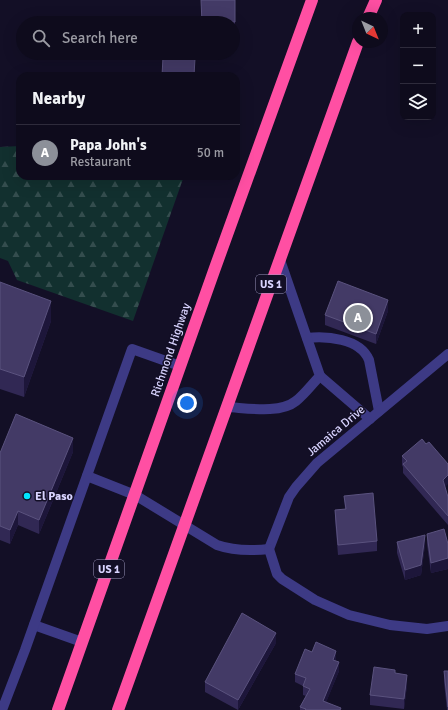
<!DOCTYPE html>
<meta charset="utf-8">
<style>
:root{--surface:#0e0b1c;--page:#1c1929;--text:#f1f3f6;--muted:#9b9ba3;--line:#2e2b3b;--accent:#8c9099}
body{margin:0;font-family:Signika,sans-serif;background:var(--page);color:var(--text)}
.controls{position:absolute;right:12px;top:12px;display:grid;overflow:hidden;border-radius:8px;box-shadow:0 4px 16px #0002}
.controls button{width:36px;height:36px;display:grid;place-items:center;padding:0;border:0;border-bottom:1px solid var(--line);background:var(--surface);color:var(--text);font:20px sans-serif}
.compass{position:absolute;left:352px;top:12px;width:36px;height:36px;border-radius:50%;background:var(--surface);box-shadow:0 4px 16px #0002;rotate:137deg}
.you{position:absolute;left:187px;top:403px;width:14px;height:14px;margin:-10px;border:3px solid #fff;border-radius:50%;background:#1a73e8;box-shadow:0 0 0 6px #1a73e833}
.badge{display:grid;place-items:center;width:26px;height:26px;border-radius:50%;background:var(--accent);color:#fff;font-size:13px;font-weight:700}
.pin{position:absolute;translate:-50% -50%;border:2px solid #fff;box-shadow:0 1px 4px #0006}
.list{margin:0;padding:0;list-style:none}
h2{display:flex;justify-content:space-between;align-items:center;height:52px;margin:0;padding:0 16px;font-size:17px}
h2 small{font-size:13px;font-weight:400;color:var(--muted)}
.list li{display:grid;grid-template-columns:26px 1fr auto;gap:12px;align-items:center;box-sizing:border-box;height:56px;padding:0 16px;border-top:1px solid var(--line)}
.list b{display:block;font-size:15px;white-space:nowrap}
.list p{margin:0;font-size:13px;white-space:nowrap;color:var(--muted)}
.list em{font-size:13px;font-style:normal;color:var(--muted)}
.icon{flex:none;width:22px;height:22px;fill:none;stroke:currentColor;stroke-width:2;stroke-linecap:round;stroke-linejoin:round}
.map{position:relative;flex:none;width:448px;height:710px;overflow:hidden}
.search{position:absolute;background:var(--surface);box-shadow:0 4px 16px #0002;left:16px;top:16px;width:224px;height:44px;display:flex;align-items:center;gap:10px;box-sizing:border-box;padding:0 14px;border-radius:22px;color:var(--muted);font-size:15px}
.panel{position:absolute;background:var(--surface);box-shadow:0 4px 16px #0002;left:16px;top:72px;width:224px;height:108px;border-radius:12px}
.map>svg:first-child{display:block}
.forest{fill:url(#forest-firs)}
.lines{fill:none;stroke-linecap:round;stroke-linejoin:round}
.minor{stroke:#3d3a85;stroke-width:10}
.highway{stroke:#ff4fa3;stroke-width:12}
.wall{fill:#312854}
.shaded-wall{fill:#1d163a}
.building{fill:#433a66;stroke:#5a527e}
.poi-dot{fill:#00e5ff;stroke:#130f26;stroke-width:1.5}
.labels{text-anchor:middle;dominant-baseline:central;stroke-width:3;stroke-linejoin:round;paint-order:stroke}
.shield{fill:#130f26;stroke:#9e99be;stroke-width:1}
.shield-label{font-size:11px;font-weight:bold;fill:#d9d4ff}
.street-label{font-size:12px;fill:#d9d4ff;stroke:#130f26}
.poi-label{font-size:12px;font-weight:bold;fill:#d9d4ff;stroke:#130f26;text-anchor:start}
</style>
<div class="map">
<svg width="448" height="710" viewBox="0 0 448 710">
<defs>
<pattern id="forest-firs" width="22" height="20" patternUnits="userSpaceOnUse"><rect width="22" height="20" fill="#12302f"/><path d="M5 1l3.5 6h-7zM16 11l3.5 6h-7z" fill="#344d4e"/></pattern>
</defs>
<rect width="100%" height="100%" fill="#130f26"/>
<polygon class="forest" points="20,146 20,176 184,176 133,321 17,280 8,261 0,258 0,147"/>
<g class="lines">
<g class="minor">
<path d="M 307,338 C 326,336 360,338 369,360 L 379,411"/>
<polyline points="320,376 370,419"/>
<path d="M 227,407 C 247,408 280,414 296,401 C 305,394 312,384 320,376 L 280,260"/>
<path d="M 87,476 L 135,495 L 217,545 C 234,551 251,551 269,549"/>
<polyline points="269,549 289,497 296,487 317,463 448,354"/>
<polyline points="269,549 277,574 282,579 315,600 349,615 390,625 427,629 448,626"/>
<polyline points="34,625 82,642"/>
<polyline points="2,710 25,650 132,349 180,366"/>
</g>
<g class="highway">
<polyline points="368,18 376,0"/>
<polyline points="58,710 215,268 312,0"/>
<polyline points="118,710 358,42"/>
</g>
</g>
<g class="wall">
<polygon points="235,0 235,32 233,32 233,23 202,23"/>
<polygon points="0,282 51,321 24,397 0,389"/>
<polygon points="388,311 376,344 325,325 325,315"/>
<polygon points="426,444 445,487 448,497 448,525 403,473 403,467 402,465 402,456"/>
<polygon points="73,452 39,534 18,525 10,544 0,540 0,453"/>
<polygon points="344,496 377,541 377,551 338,555 335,520 335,510 345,509"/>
<polygon points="427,534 448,544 448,569 431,573 427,544"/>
<polygon points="397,542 425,545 421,575 405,580 397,553"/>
<polygon points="276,643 238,710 205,692 205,682"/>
<polygon points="312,652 336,660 336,661 339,671 326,702 341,710 300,710 300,707 306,696 303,695 303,686 295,682 295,674"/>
<polygon points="444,671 448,671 448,710 447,710 444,682"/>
<polygon points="395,673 407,685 404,709 370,705 370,695"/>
</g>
<g class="shaded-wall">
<polygon points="388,300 388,311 376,344 376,334"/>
<polygon points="51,301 51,321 24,397 24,377"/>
<polygon points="73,438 73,452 39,534 39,520"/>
<polygon points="448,475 448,484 443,489 443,480"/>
<polygon points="18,511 18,525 10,544 10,530"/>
<polygon points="425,535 425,545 421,575 405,580 405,570"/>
<polygon points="448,558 448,569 431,573 431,563"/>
<polygon points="276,633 276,643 238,710 238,700"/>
<polygon points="336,651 336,660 333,668 333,660"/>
<polygon points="339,662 339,671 323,710 323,701"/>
<polygon points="407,675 407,685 404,709 404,699"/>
</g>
<g class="building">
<polygon points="201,0 235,0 235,22 202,23"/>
<polygon points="163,57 195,58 194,76 162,76"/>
<polygon points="338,281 388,300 376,334 325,315"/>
<polygon points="0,282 51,301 24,377 0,369"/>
<polygon points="16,414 73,438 39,520 18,511 10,530 0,526 0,453"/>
<polygon points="422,439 426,444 429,442 448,464 448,475 443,480 448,497 448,516 403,464 407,461 402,456"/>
<polygon points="373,493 377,541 338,545 335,510 346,509 344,496"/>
<polygon points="444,529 448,544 448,558 431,563 427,534"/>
<polygon points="425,535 421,565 405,570 397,542"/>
<polygon points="242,613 276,633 238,700 205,682"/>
<polygon points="316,642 336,651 333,660 339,662 323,701 341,708 340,710 305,710 306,709 300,707 310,689 303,686 306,678 295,674 305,649 312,652"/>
<polygon points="374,667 395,670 395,673 407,675 404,699 370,695"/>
<polygon points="444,671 448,671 448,707"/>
</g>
<circle class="poi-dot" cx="27" cy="496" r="4"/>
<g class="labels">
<g class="shield">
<rect x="256" y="275" width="30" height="18" rx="3"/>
<rect x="94" y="560" width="30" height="18" rx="3"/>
</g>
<g class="shield-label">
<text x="271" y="284">US 1</text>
<text x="109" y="569">US 1</text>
</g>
<g class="street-label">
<text transform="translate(171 350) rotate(-71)">Richmond Highway</text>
<text transform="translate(336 431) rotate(-40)">Jamaica Drive</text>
</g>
<g class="poi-label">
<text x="35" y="496">El Paso</text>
</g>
</g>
</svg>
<div class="controls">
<button>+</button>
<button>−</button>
<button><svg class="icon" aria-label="layers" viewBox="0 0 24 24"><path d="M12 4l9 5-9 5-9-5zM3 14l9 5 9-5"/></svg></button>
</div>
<svg class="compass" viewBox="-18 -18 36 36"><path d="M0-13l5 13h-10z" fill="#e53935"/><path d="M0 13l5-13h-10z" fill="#9b9ba3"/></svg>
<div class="you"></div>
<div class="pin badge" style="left:358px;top:318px">A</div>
<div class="search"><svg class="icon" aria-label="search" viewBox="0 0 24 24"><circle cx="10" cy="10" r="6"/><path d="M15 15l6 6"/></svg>Search here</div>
<section class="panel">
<h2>Nearby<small></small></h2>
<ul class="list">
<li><span class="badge">A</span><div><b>Papa John's</b><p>Restaurant</p></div><em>50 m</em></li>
</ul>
</section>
</div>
